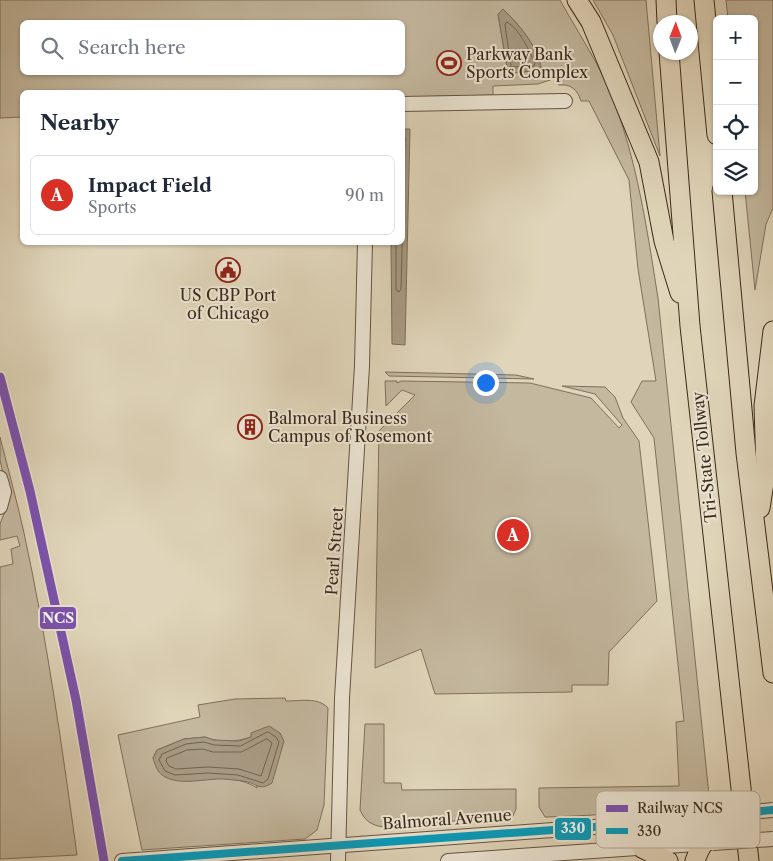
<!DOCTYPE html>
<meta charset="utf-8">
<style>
:root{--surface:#fff;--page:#f2f2f3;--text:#1f2937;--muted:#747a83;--line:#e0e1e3;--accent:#d93025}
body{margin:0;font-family:"Libre Caslon Text",serif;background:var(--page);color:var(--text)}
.controls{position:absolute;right:15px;top:15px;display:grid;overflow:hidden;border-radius:8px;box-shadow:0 1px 4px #0004}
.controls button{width:45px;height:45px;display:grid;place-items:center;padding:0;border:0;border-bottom:1px solid var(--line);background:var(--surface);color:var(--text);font:25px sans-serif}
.compass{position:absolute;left:653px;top:15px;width:45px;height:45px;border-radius:50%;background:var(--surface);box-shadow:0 1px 4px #0004;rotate:1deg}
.you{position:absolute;left:485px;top:382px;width:18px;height:18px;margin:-12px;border:4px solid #fff;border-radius:50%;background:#1a73e8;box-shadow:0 0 0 8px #1a73e833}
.badge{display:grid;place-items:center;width:32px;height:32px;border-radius:50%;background:var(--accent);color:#fff;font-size:16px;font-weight:700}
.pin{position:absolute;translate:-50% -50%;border:2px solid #fff;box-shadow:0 1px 5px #0006}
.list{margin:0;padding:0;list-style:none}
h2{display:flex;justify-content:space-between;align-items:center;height:65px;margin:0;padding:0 20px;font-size:21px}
h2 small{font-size:16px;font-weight:400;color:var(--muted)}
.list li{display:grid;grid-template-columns:32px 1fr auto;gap:15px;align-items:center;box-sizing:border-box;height:80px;margin:0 10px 10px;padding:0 10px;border:1px solid var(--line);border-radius:8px}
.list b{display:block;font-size:19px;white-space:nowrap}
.list p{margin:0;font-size:16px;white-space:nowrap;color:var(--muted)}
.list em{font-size:16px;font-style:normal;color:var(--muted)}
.icon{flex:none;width:28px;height:28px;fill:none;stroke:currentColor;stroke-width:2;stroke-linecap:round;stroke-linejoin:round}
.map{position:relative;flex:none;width:773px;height:861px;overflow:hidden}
.search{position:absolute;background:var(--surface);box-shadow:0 1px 4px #0004;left:20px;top:20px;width:385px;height:55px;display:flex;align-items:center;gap:12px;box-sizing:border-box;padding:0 18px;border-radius:8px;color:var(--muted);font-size:19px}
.panel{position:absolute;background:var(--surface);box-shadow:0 1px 4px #0004;left:20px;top:90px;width:385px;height:155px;border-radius:8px}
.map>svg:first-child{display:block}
.green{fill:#c4b89f;stroke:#80705c;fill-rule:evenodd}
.water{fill:#a89b84;stroke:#7d6d5a}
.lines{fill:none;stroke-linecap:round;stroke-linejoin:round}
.shore{stroke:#72624f;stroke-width:1}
.minor-casing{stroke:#655442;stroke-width:16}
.highway-casing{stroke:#3c291a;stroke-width:21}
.minor{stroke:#ebe4d2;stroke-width:14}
.highway{stroke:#e0d5ba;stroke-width:19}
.minor-bridge-casing{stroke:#655442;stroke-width:16;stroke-linecap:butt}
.minor-bridge{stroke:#ebe4d2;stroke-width:14}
.bus-1-casing{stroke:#ebe4d2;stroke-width:11}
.bus-1{stroke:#069cbc;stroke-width:8}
.rail-1-casing{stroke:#ebe4d2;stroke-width:12}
.rail-1{stroke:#7c53af;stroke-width:9}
.labels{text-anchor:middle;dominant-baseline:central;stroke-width:4;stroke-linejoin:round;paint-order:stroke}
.poi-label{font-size:16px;fill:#3c291a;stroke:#ebe4d2;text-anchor:start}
.street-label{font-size:16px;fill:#3c291a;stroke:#ebe4d2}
.key{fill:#ebe4d2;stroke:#b6ac9b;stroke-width:1}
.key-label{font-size:14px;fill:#3c291a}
.line-badge{stroke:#ebe4d2;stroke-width:2}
.badge-label{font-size:14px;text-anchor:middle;font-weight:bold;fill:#fff}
</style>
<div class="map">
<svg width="773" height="861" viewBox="0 0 773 861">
<rect width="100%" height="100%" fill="#e0d5ba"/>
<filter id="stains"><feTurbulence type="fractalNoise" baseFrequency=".004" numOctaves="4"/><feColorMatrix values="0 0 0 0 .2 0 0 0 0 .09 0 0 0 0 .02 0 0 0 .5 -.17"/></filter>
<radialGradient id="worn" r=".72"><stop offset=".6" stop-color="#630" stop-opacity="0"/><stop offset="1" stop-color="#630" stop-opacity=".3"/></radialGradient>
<g class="green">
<path d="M 0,0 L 560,0 C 577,31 598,62 611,94 C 637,159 647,229 658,298 L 710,805 C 655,810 600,816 545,817 L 539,807 L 539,788 L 679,786 L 676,722 L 684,721 L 654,438 L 631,402 L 642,381 L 656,381 L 638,269 L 629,180 L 589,101 L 581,101 C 577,89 571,84 559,85 L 556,78 L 538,84 L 493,86 L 493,95 L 403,97 L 402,92 L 22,92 L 22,117 L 0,118 ZM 503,9 C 518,23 538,47 541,68 L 535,71 L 508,73 L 498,14 ZM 22,22 L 402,22 L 402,72 L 22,72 Z"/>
<polygon points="593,0 646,0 660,156 613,35"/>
<polygon points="726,0 773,0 773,208 766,224 755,290 745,191 754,191 754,19 728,19"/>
<polygon points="385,372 516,375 534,379 389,376"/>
<polygon points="385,381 397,381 397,383 401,381 530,383 591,398 619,428 622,425 595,394 562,386 605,387 615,397 623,418 639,441 657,601 609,652 608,685 572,685 572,692 435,694 421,649 375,668 379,431 415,395 402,390 386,406"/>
<path d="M 0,437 C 8,469 17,501 24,533 C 47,639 62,747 77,855 L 0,859 L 0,567 L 13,564 L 11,549 L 20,546 L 17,536 L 0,540 L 0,524 L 7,506 L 5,482 L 0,460 Z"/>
<path d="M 285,698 L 286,701 C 301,701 318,697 328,708 L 324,805 L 317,830 L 305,839 L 142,850 L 118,735 L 200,717 L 198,705 L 235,699 ZM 205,737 C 220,743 236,742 251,737 L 257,788 C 237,775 211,778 189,781 L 153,758 L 157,750 L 184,739 Z"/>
<path d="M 365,724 L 384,724 L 384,783 L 401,783 L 402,790 L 516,789 L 516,809 L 513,816 L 383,827 C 371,825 365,821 360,810 Z"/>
</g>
<g class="water">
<path d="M 503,9 C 518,24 538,46 541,68 L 535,71 L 508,73 L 498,14 Z"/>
<polygon points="403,129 410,129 405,345 392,344 391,243 402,242"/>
<path d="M 269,726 L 280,733 L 284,741 L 272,783 C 261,790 259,786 248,782 C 240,780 232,780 224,779 C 206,778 178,787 162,775 C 157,771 155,765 153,758 L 157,750 L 184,739 L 205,737 L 214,740 L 239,741 L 251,737 L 251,733 Z"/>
</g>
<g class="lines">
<g class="shore">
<path d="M 507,22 C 520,29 529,51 535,63 L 534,66 L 511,67 L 505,25 Z"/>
<polyline points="396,242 396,290 399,292 401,289 405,137 402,134"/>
<polygon points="268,732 276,737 279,742 268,779 263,783 238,775 208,773 175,775 165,771 159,760 162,754 186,744 204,742 214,745 240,746"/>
<polygon points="267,739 272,743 261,776 239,769 208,767 176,769 169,766 166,761 167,758 187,750 203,749 213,752 241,752"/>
</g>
<defs>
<g id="minor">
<polyline points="402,104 565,101"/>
<polyline points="0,478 4,492 0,507"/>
<polyline points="122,861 608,826 735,813"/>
<polyline points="338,861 342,698 362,366 365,242"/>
<polyline points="448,861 710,843"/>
</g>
<g id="highway">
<polyline points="577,0 591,22 649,162 664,241 680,293"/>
<polyline points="666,0 667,22"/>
<polyline points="704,0 717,135"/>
<polyline points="669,52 690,326 749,861"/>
<polyline points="722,191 746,453 773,673"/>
<polyline points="760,508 766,470 764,406 773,331"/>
<polyline points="642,848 668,861"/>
<path d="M 695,861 C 702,838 718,825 737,813"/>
</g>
</defs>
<use href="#minor" class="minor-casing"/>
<use href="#highway" class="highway-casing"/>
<use href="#minor" class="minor"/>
<use href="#highway" class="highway"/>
<defs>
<g id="minor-bridge">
<polyline points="737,813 773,810"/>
<polyline points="713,843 773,839"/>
</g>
</defs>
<use href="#minor-bridge" class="minor-bridge-casing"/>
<use href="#minor-bridge" class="minor-bridge"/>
<defs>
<polyline id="bus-1" points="122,861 608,826 773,810"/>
</defs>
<use href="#bus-1" class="bus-1-casing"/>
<use href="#bus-1" class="bus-1"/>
<defs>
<polyline id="rail-1" points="0,377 30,491 76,700 104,861"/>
</defs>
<use href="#rail-1" class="rail-1-casing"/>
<use href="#rail-1" class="rail-1"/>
</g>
<defs>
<symbol id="stadium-ring" viewBox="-11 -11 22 22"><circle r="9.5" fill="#ebe4d2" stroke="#8f2418" stroke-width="1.5"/><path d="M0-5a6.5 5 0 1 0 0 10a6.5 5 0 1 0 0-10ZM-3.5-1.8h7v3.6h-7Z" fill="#8f2418"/></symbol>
<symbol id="civic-ring" viewBox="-11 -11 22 22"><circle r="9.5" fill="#ebe4d2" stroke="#8f2418" stroke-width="1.5"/><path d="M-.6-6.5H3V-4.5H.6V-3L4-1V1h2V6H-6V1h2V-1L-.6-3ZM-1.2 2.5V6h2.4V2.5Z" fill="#8f2418"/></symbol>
<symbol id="building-ring" viewBox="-11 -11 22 22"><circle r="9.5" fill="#ebe4d2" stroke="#8f2418" stroke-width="1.5"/><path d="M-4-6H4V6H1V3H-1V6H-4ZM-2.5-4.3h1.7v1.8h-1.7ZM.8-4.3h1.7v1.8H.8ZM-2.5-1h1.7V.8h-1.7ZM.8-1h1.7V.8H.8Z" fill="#8f2418"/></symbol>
</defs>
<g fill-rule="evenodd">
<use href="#stadium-ring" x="435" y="49" width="28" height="28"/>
<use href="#civic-ring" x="214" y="256" width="28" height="28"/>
<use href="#building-ring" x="236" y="413" width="28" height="28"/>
</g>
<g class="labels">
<g class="poi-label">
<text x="466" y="54">Parkway Bank<tspan x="466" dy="18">Sports Complex</tspan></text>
<text x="228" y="295" text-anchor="middle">US CBP Port<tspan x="228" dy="18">of Chicago</tspan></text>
<text x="268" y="418">Balmoral Business<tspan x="268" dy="18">Campus of Rosemont</tspan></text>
</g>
<g class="street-label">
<text transform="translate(704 457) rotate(-96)">Tri-State Tollway</text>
<text transform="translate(334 551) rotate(-86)">Pearl Street</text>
<text transform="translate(447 819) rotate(-4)">Balmoral Avenue</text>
</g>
</g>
<rect x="596" y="791" width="164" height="57" rx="8" class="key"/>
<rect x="606" y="805" width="22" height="7" fill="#7c53af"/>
<rect x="606" y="828" width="22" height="6" fill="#069cbc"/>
<g class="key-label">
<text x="637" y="813">Railway NCS</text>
<text x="637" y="836">330</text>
</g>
<g class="line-badge">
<rect x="39" y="606" width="38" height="24" rx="5" fill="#7c53af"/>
<rect x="554" y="817" width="38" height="24" rx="5" fill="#069cbc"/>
</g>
<g class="badge-label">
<text x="58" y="623">NCS</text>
<text x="573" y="833">330</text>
</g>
<rect width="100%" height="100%" filter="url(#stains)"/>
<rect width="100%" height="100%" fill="url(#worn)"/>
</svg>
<div class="controls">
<button>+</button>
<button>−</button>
<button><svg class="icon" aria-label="locate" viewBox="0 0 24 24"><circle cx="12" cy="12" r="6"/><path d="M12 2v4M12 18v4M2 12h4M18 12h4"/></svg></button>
<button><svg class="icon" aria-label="layers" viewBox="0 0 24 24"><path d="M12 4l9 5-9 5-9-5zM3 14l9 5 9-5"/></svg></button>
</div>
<svg class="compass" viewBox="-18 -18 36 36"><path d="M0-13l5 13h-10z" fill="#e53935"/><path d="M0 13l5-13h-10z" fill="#747a83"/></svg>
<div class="you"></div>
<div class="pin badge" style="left:513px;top:535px">A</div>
<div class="search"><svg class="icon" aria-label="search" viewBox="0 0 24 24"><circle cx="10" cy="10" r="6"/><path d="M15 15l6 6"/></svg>Search here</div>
<section class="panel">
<h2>Nearby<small></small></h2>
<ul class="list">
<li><span class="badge">A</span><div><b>Impact Field</b><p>Sports</p></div><em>90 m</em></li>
</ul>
</section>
</div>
